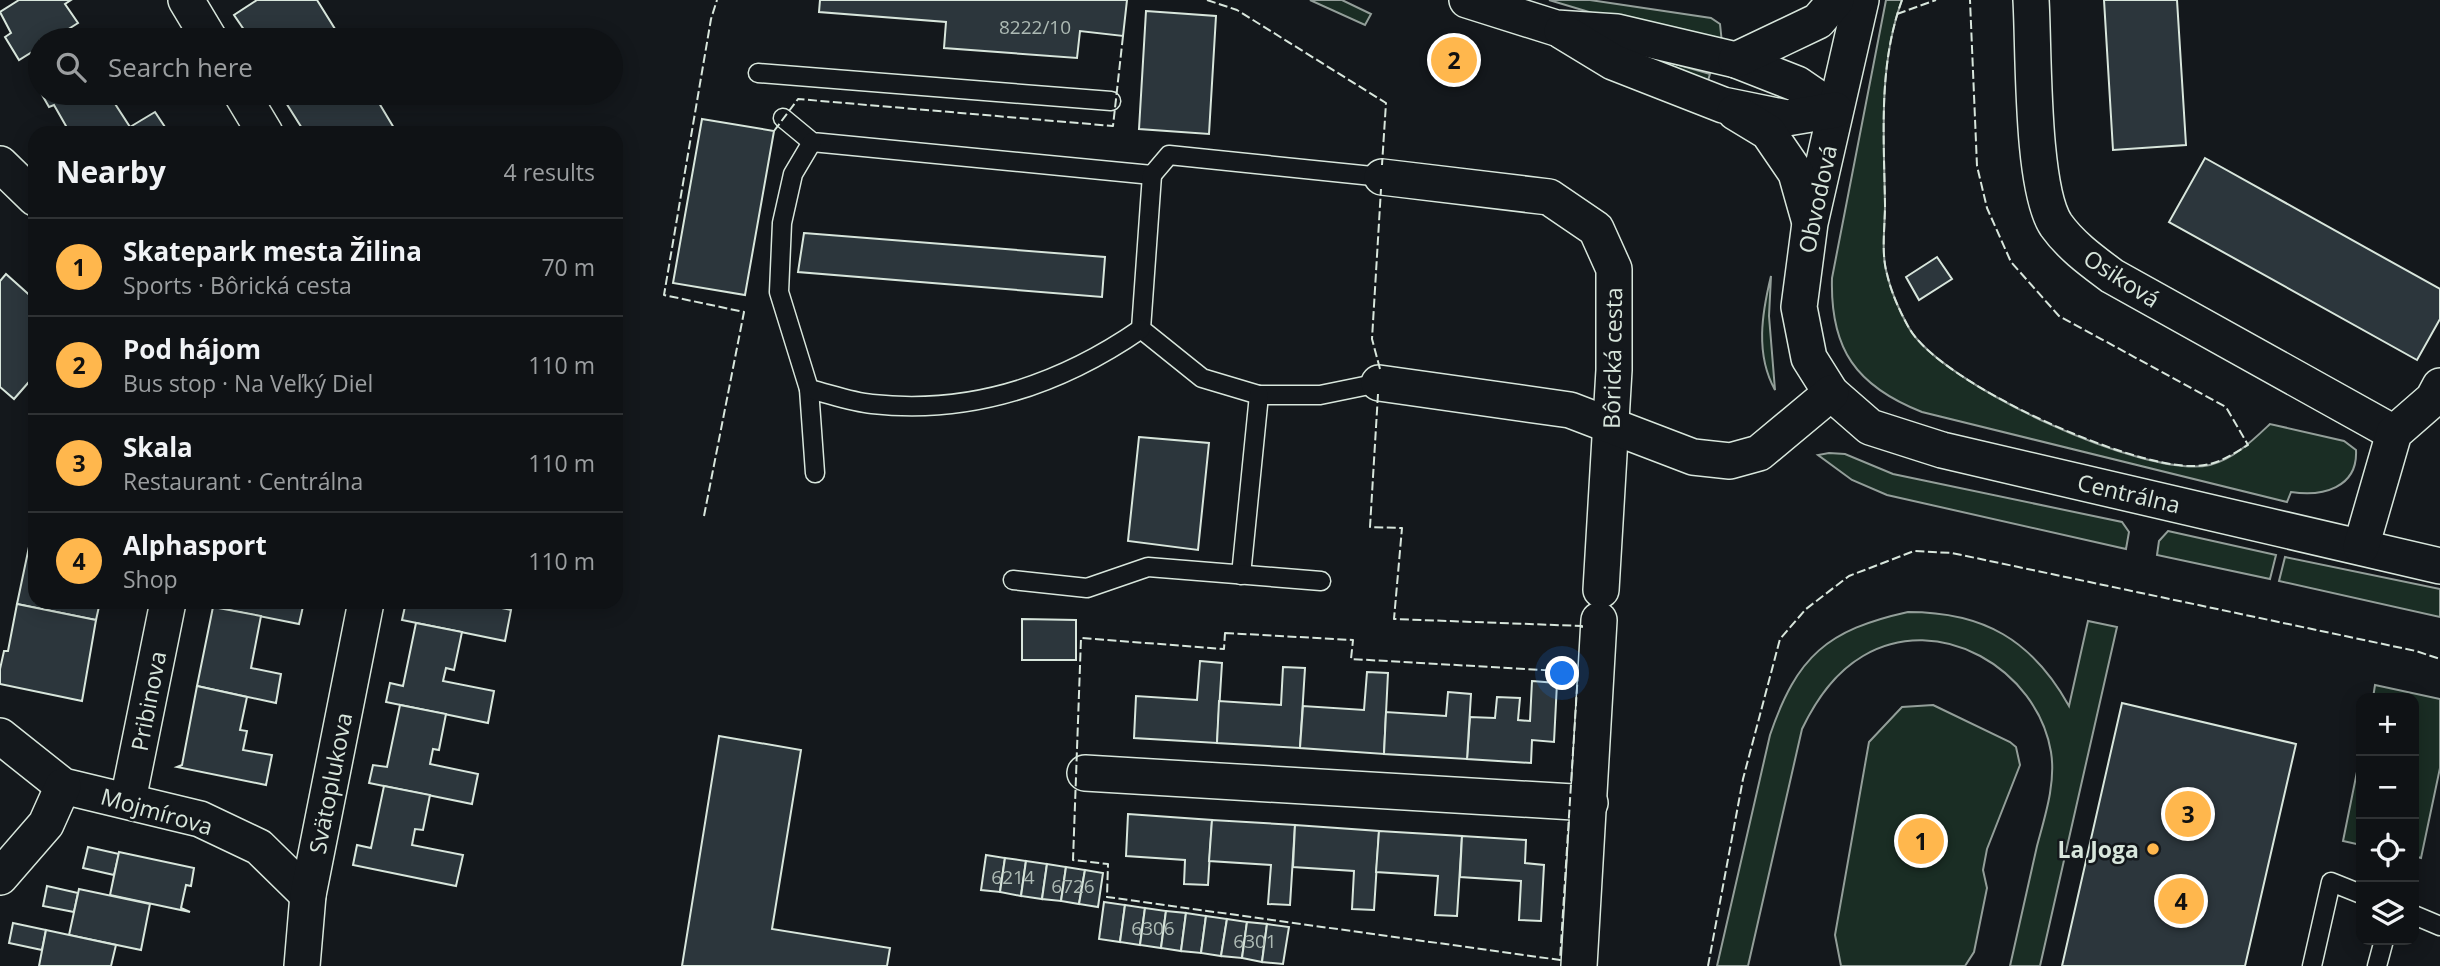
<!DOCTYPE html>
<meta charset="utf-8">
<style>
:root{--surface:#0f1215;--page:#1d2022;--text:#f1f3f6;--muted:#9b9ea0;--line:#2f3234;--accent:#ffb74d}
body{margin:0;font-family:"Open Sans",sans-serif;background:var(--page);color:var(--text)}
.controls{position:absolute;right:21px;bottom:21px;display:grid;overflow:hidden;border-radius:14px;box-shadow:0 4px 18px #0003}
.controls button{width:63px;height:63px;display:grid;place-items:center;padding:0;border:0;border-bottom:2px solid var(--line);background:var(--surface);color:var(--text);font:35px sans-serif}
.you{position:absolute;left:1563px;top:674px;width:24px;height:24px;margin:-18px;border:5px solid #fff;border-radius:50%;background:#1a73e8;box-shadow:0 0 0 10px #1a73e833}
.badge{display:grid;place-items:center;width:46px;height:46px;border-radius:50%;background:var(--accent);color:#111;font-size:23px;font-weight:700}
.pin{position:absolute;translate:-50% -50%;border:4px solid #fff;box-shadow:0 2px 7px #0006}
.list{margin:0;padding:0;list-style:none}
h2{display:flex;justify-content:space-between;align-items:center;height:91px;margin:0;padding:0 28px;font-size:30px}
h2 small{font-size:23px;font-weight:400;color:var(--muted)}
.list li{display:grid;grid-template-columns:46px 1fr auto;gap:21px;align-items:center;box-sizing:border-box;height:98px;padding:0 28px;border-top:2px solid var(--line)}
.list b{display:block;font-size:26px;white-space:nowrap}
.list p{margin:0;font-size:23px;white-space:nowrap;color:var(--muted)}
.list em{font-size:23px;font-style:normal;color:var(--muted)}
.icon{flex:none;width:38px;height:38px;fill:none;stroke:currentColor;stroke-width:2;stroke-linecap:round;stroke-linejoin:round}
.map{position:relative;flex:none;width:2440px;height:966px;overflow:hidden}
.search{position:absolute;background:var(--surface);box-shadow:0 4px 18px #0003;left:28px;top:28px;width:595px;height:77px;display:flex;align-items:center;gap:18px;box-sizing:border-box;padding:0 24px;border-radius:38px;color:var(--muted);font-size:26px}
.panel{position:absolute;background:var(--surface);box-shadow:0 4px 18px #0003;left:28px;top:126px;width:595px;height:483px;border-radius:21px}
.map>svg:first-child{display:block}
.green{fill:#1a2d24;stroke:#939e99;stroke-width:2}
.building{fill:#2c363c;stroke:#d8e6dc;stroke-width:2}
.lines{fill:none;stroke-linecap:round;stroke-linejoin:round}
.lane-casing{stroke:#d8e6dc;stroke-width:21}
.street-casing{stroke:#d8e6dc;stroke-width:38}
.lane{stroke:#14181c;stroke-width:18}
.street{stroke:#14181c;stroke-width:35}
.fence{stroke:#d8e6dc;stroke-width:2;stroke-dasharray:9 3.5;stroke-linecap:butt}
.poi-dot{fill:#ffb74d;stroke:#14181c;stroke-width:2.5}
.labels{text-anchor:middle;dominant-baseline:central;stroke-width:5;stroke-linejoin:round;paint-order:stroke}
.number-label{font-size:19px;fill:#adbab4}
.street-label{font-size:23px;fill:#d8e6dc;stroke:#14181c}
.poi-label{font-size:23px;font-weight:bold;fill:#d8e6dc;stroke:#14181c;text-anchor:end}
</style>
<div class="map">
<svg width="2440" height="966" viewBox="0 0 2440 966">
<rect width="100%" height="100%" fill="#14181c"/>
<g class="green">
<polygon points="1310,0 1342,0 1371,14 1365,25"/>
<polygon points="1549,0 1590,0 1711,18 1720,24 1722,43 1666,35"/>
<path d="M 1886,0 L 1902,0 C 1878,66 1884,136 1885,205 C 1885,227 1881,253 1887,274 C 1891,292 1900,312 1909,328 C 1941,384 2146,480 2210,465 C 2234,459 2253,440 2270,424 L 2344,441 L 2356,450 C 2358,488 2322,497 2291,492 L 2287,502 L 1922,412 C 1856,386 1830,349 1832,278 Z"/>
<polygon points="1634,52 1710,74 1707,84"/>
<path d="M 1771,276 L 1769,316 L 1775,390 C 1755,354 1762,313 1771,276 Z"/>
<polygon points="1829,453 1845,454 1893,474 2122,522 2129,532 2126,549 1887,495 1852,480 1818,455"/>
<polygon points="2168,531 2276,555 2270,579 2157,555 2159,541"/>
<polygon points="2285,557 2440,589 2440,617 2279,581"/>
<path d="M 1908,612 C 1984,612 2032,640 2069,706 L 2088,621 L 2117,627 L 2040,966 L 2010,966 C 2019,926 2028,886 2037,846 C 2045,816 2056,783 2051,752 C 2037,669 1939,611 1863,656 C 1834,673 1816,700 1802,729 L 1748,966 L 1717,966 L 1770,735 C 1797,656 1827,630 1908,612 Z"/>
<polygon points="2375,685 2440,699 2440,768 2421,858 2414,856 2414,698 2373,698"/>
<polygon points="1933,705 2010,742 2016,747 2020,765 1987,849 1983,870 1987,888 1974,952 1965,966 1841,966 1835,935 1869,742 1902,707"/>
<polygon points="2361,752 2361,845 2343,841"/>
</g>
<g class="building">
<polygon points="19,0 71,0 65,4 78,23 51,40 40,40 40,47 19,60 5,37 11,33 0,12"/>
<polygon points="257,0 317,0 340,37 335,40 251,40 234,15"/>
<polygon points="820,0 1127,0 1123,36 1080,31 1077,58 944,48 946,22 819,12"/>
<polygon points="2104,0 2177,0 2186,145 2113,150"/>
<polygon points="1146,11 1216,16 1209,134 1139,129"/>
<polygon points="41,93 108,93 130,127 121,133 70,133 54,105 49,107"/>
<polygon points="290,93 323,93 326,98 334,93 373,93 397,133 305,133 283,98"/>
<polygon points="155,112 169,133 121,133 130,127"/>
<polygon points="702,119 774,131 745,295 673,283"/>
<polygon points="2205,158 2440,289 2440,319 2417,360 2169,222"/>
<polygon points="804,233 1105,257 1102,297 798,272"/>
<polygon points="1937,257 1952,279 1919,300 1906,277"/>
<polygon points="6,274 35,300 35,375 14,399 0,387 0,281"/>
<polygon points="1139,437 1209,443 1198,550 1128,541"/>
<polygon points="34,523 35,602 100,602 96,620 17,604"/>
<polygon points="214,602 304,602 299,624 213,607"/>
<polygon points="406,602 473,602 511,610 505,641 402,620"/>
<polygon points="17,604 96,620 82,701 0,684 0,669 4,651 8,651"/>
<polygon points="213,607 261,616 251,668 281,674 276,703 197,686"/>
<polygon points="1022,619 1076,620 1076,660 1022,660"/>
<polygon points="416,623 462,632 454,670 446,668 443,681 494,691 488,723 386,702 390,683 403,686"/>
<polygon points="1200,661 1222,663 1217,743 1134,738 1136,696 1197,700"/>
<polygon points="1283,667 1305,668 1300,748 1217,743 1219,701 1281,705"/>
<polygon points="1367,672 1388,673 1384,754 1300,748 1303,706 1364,710"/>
<polygon points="1532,681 1557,683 1554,742 1532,740 1531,763 1467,759 1470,717 1495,718 1497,697 1520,698 1518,720 1530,721"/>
<polygon points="197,686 247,697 240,730 247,731 243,750 272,755 266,785 177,767 182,765"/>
<polygon points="1448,692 1471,694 1467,759 1384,754 1386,712 1446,716"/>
<polygon points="2122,703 2296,744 2245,966 2062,966"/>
<polygon points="400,705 446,714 439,750 433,749 430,764 478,774 472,804 369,783 373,765 387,767"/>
<polygon points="719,736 801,750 772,929 890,948 887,966 682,966"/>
<polygon points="384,786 430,795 423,830 415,829 412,845 463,855 456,886 353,865 357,845 371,848"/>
<polygon points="1128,814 1212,820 1208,885 1184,884 1185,860 1126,856"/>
<polygon points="1212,820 1295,825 1290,905 1268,904 1271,865 1209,861"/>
<polygon points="1295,825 1379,831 1374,910 1352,909 1354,871 1293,867"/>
<polygon points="1379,831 1462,836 1457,916 1435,915 1438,876 1376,872"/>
<polygon points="1462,836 1526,840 1525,863 1544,865 1541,921 1519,920 1521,881 1460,877"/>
<polygon points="88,847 119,854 114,875 83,868"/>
<polygon points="119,852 194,868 191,886 186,885 181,908 190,912 110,895"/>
<polygon points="986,855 1005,858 1000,892 981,890"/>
<polygon points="1005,858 1026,861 1021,896 1000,892"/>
<polygon points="1026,861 1047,864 1042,899 1021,896"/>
<polygon points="1047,864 1066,867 1061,901 1042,899"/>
<polygon points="1066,867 1085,870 1079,904 1061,901"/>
<polygon points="1085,870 1103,873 1098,907 1079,904"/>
<polygon points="47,886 78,893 74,912 43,906"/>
<polygon points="79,889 150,904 141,950 69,935"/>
<polygon points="1104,902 1125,905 1120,942 1099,939"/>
<polygon points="1125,905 1145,908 1140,945 1120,942"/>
<polygon points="1145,908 1166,911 1161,948 1140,945"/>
<polygon points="1166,911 1186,913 1181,951 1161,948"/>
<polygon points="1186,913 1206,916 1201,953 1181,951"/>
<polygon points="1206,916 1227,919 1221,956 1201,953"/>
<polygon points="1227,919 1247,922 1242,958 1221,956"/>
<polygon points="1247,922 1267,924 1262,962 1242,958"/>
<polygon points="13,923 46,930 42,950 9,943"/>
<polygon points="1267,924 1289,927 1283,964 1262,962"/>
<polygon points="46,930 116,945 111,966 39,966"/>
</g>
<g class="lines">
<defs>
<g id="lane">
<polyline points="758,73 1111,101"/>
<polyline points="783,118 812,142 1152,175 1169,155 1382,177"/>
<polyline points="812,142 793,174 782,223 779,292 809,389 815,473"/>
<polyline points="1152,175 1141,329 1202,378 1259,395 1320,395 1379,383"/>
<path d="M 809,389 C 830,394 851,402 872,404 C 972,415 1060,385 1141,329"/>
<polyline points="1241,575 1259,395"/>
<polyline points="1013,580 1087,588 1148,567 1321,581"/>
<polyline points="2414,915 2440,926"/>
<polyline points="2312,966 2331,882 2361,894"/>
<polyline points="2377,966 2384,940"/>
</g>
<g id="street">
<polyline points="186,0 210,40"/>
<polyline points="1467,0 1556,28 1617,32 1736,60 1797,84 1835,110"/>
<polyline points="1861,0 1810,223 1799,307 1809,358 1831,393 1870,427 1942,450 2440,566"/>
<path d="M 2031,0 C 2034,50 2031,187 2056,225 C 2071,246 2092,261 2112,276 L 2394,433"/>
<polyline points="1562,31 1613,62 1723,105 1787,118 1835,110"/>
<polyline points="1736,60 1818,21 1836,0"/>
<polyline points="241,93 265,133"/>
<polyline points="1735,112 1768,132 1796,173 1809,219"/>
<polyline points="0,164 35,198"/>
<polyline points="1382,177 1549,197 1596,229 1614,269 1614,370 1601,590"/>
<polyline points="1379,383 1570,410 1693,457 1730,461 1759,453 1831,393"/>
<polyline points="2361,547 2394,433 2433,399 2440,386"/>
<polyline points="0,736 63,786 200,819 259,847 308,895"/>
<polyline points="1085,773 1590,803"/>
<polyline points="128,800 168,602"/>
<polyline points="0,877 46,824 63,786"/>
<polyline points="302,966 308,895 366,602"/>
<polyline points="1579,966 1599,620"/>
</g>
</defs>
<use href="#lane" class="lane-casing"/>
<use href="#street" class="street-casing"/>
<use href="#lane" class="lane"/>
<use href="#street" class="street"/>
<g class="fence">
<polyline points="1207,0 1237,10 1386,103 1382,165"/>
<path d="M 1902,0 C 1878,66 1884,136 1885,205 C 1885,227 1881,253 1887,274 C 1891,292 1900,312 1909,328 C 1941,384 2130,468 2194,466 C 2215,466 2230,456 2248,445 L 2226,407 L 2059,316 L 2011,262 L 1987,208 L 1977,166 L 1970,0"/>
<polyline points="1897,14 1936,0"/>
<polyline points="774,131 798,99 1113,126 1123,36"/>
<polyline points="1380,369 1372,339 1381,189"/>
<polyline points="1378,394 1370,527 1402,528 1394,619 1582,626 1582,630"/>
<polyline points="704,516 744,312 664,295 711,19 717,0"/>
<polygon points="1225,633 1353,640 1351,659 1578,672 1560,960 1107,897 1108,864 1073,860 1081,638 1224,649"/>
<polyline points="1708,966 1743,779 1780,639 1806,609 1849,576 1914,551 1952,553 2416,651 2440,659"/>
</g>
</g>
<circle class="poi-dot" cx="2153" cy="849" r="7"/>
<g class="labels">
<g class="number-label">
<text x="1035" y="27">8222/10</text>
<text x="1013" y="877">6214</text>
<text x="1073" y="886">6726</text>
<text x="1153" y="928">6306</text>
<text x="1255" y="941">6301</text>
</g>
<g class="street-label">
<text transform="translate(1817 199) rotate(-78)">Obvodová</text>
<text transform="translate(2122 278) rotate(33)">Osiková</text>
<text transform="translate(1612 358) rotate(-89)">Bôrická cesta</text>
<text transform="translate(2129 493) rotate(13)">Centrálna</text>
<text transform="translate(148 701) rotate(-79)">Pribinova</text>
<text transform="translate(330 783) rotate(-79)">Svätoplukova</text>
<text transform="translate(157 811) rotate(16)">Mojmírova</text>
</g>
<g class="poi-label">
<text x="2139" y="849">La Joga</text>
</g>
</g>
</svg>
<div class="controls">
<button>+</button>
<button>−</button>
<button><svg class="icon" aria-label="locate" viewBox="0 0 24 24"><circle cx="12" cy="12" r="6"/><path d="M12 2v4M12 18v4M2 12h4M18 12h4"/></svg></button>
<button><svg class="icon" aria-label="layers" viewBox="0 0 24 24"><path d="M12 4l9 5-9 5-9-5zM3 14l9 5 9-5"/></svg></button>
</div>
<div class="you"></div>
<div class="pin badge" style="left:1921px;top:841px">1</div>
<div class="pin badge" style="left:1454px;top:60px">2</div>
<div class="pin badge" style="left:2188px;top:814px">3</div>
<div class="pin badge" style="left:2181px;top:901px">4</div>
<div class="search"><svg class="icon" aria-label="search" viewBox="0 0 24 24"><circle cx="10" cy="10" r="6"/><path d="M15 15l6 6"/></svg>Search here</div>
<section class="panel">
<h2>Nearby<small>4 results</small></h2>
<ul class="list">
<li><span class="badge">1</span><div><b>Skatepark mesta Žilina</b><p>Sports · Bôrická cesta</p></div><em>70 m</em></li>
<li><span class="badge">2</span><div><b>Pod hájom</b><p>Bus stop · Na Veľký Diel</p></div><em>110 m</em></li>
<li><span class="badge">3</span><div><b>Skala</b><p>Restaurant · Centrálna</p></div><em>110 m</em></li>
<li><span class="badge">4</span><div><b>Alphasport</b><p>Shop</p></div><em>110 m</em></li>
</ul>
</section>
</div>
